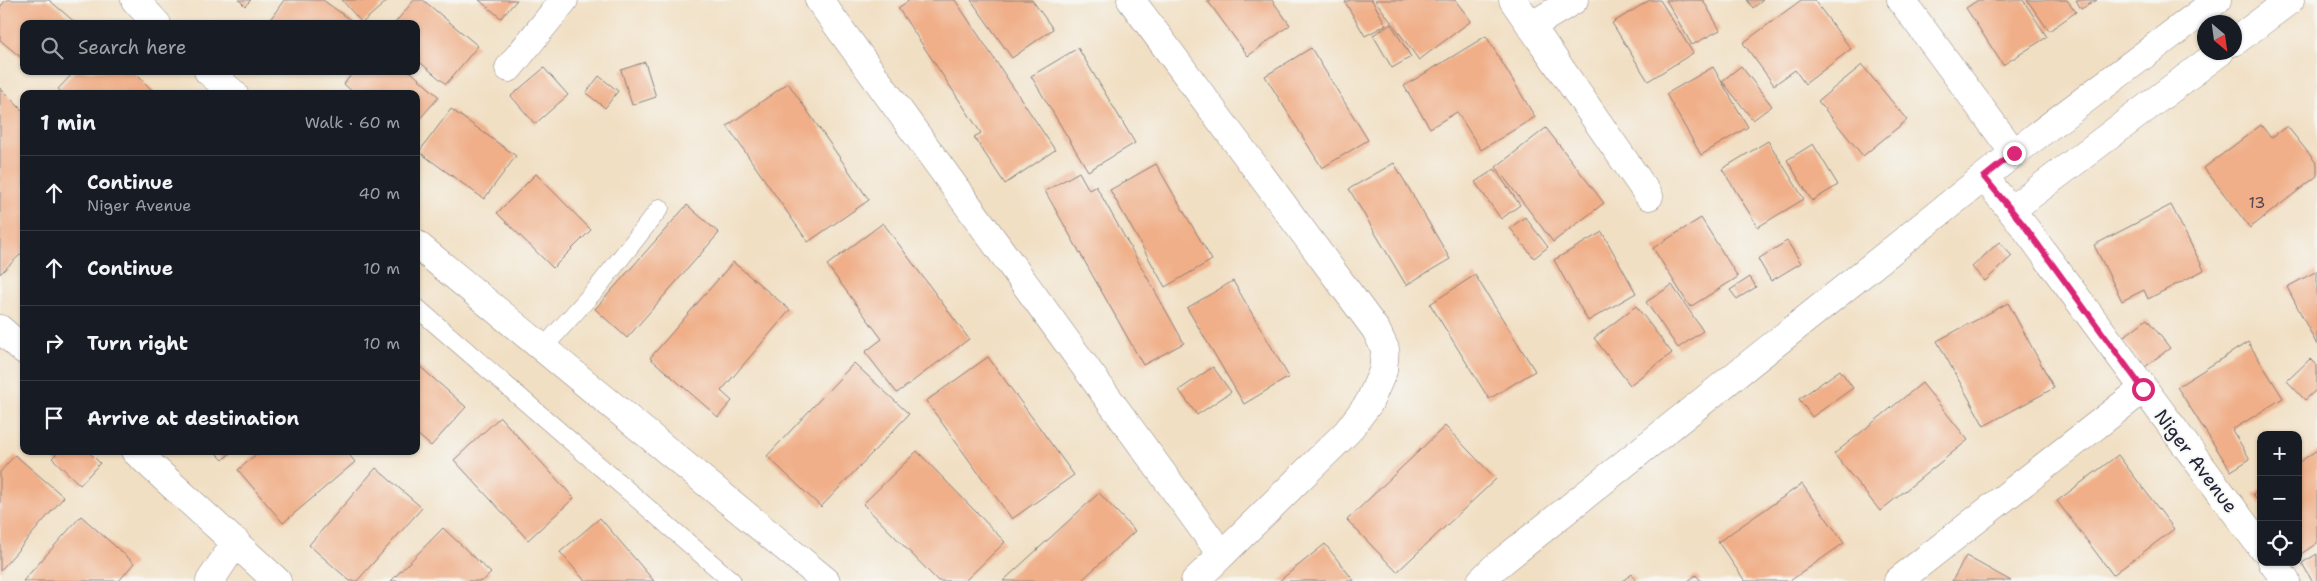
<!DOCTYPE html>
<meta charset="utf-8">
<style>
:root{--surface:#171b24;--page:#242831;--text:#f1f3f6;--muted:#9ea1a6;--line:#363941}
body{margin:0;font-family:"Shantell Sans",sans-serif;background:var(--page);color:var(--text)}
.controls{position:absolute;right:15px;bottom:15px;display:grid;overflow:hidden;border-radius:10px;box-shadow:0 1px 4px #0004}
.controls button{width:45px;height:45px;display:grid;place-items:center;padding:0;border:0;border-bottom:1px solid var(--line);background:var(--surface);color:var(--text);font:25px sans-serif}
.compass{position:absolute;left:2197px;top:15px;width:45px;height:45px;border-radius:50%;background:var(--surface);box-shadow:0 1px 4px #0004;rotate:151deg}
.stop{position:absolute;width:15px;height:15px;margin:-11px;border:4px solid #db2777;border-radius:50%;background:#fff}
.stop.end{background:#db2777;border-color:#fff;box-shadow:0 1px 5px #0008}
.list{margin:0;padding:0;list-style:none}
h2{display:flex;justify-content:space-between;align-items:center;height:65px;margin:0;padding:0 20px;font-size:21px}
h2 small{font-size:16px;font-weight:400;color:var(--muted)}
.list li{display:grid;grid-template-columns:32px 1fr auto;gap:15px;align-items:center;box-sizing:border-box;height:75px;padding:0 20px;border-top:1px solid var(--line)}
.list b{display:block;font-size:19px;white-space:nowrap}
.list p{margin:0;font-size:16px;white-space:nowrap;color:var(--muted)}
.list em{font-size:16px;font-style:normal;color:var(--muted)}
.icon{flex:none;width:28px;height:28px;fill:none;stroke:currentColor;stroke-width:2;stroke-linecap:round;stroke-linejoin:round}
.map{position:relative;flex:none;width:2317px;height:581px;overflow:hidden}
.search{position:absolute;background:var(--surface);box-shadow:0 1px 4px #0004;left:20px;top:20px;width:400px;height:55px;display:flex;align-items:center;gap:12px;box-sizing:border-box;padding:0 18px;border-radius:10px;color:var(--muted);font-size:19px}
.panel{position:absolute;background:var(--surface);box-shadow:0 1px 4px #0004;left:20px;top:90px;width:400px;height:365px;border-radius:10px}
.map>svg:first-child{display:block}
.building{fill:#f0af88}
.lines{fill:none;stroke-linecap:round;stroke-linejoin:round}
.service-casing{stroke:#8a807f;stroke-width:19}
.minor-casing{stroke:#8a807f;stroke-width:29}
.service{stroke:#fff;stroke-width:18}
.minor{stroke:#fff;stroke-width:28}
.route{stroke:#db2777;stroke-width:6}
.labels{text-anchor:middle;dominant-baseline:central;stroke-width:4;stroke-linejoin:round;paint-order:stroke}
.number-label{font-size:16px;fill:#56454e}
.street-label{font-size:19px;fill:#22223b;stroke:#f6f6f2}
</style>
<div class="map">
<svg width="2317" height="581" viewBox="0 0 2317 581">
<rect width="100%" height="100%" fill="#f6f6f2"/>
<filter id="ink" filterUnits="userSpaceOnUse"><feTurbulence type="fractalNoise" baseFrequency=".02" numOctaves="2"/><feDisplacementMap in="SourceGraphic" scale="10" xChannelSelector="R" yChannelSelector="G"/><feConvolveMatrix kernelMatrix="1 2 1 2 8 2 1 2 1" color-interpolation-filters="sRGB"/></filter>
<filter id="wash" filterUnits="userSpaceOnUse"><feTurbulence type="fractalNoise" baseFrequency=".0096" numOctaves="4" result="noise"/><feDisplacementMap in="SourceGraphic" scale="20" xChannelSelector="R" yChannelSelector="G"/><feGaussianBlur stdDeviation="1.12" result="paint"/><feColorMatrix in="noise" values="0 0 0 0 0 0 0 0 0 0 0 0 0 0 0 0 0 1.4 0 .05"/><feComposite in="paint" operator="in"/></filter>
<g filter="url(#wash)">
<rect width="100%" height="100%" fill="#f1dfc3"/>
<g id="blocks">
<g class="building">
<polygon points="6,0 49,0 77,24 24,24 24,60 0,40 0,7"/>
<polygon points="239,0 251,0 245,6"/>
<polygon points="284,0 323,0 356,24 267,24"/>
<polygon points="342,0 388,0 362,23"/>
<polygon points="414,0 423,0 478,46 446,84 416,59 416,24 394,24"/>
<polygon points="479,0 517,0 501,18"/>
<polygon points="910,0 955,0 1055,150 1005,184 974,137 981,133 898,8"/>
<polygon points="971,0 1032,0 1053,29 1012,58"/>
<polygon points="1207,0 1272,0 1290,25 1248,56"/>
<polygon points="1350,0 1372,0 1386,25 1365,36 1345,2"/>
<polygon points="1375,0 1455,0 1471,21 1419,60"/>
<polygon points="1650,0 1660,0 1693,53 1648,81 1612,23"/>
<polygon points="1666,0 1703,0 1720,30 1692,45"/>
<polygon points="1747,0 1763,0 1753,8"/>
<polygon points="1801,0 1814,0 1851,49 1805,84 1795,70 1774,85 1743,43"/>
<polygon points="1978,0 2023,0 2047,37 2003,65 1966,8"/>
<polygon points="2027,0 2067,0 2076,12 2049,31"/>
<polygon points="2076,0 2097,0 2081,9"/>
<polygon points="1391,24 1411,57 1392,68 1373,35"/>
<polygon points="1486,36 1535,117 1481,150 1457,112 1430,128 1404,86"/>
<polygon points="1078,48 1135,143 1088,171 1031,76"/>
<polygon points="1311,48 1368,140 1322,168 1265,76"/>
<polygon points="645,62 656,97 632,105 621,70"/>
<polygon points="1862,65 1907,120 1863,156 1818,101"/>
<polygon points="1741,66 1772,106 1753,120 1722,81"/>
<polygon points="1713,67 1748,127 1701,155 1666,94"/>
<polygon points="544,68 568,95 535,124 511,96"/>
<polygon points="75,71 133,71 156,94 63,94 58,89"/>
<polygon points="354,71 410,71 439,97 416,123 416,94 355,94 344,84"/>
<polygon points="599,76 618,91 605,108 586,93"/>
<polygon points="788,83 869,200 808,242 727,126"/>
<polygon points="0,88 24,112 24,251 0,274"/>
<polygon points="451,109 516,156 484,199 419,152"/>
<polygon points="2261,125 2271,138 2287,126 2317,164 2317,176 2250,228 2204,168"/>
<polygon points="1546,128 1604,203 1553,242 1496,167"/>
<polygon points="1768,141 1804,199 1758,227 1722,169"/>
<polygon points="1813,144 1838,185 1812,201 1787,160"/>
<polygon points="1394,163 1450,259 1406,285 1349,189"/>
<polygon points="1156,164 1212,260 1165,287 1110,190"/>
<polygon points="1495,169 1520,205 1501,219 1475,182"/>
<polygon points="1079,172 1089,190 1096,186 1184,343 1143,365 1045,191"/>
<polygon points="536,174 591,230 553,268 497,213"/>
<polygon points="687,205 719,233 627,338 595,309"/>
<polygon points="2171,205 2204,270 2148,299 2144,290 2122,301 2094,245"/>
<polygon points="1525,217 1548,247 1534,258 1510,228"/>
<polygon points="1701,218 1738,277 1690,307 1653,248"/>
<polygon points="883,223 969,339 897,393 865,352 882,339 827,265"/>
<polygon points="1602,232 1636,293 1588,321 1554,260"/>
<polygon points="1787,241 1801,263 1771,281 1758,259"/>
<polygon points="1999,242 2012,256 1985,281 1972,267"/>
<polygon points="733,262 790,310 721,391 732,401 718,417 650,358"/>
<polygon points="2317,271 2317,345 2287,287"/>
<polygon points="1475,275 1535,371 1489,399 1430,304"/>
<polygon points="1750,277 1756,287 1737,299 1730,290"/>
<polygon points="1233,281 1289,377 1244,404 1187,308"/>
<polygon points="1672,285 1703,331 1678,348 1646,302"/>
<polygon points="2008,303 2054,388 1984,426 1937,341"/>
<polygon points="1636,306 1672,353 1630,385 1594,338"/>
<polygon points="2147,319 2170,348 2145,367 2122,338"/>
<polygon points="2248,342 2283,398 2232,430 2250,459 2231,471 2177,387"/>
<polygon points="988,357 1074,475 1012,519 926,401"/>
<polygon points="2310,359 2317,366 2317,389 2305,400 2287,381"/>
<polygon points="416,363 466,407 431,446 416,433"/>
<polygon points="854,363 909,414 821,507 767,456"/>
<polygon points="1213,367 1231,392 1197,415 1179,390"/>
<polygon points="1840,370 1853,388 1812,417 1799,399"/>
<polygon points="1922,383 1968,440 1880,511 1834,454"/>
<polygon points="500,417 574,498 528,540 454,460"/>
<polygon points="1445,426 1496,479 1397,572 1347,520"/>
<polygon points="2317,450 2317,543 2298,556 2298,463"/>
<polygon points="59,451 88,451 100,463 80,485 52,458"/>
<polygon points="214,451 232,451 223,460"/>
<polygon points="260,451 346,451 355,462 283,523 238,470"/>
<polygon points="917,451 1005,542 965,581 938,581 863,504"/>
<polygon points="15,455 64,497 0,571 0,472"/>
<polygon points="2118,455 2174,529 2113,575 2057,501"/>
<polygon points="376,468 422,508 357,581 350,581 309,545"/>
<polygon points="1802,484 1844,543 1790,581 1745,581 1718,542"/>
<polygon points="2261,489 2261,505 2253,494"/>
<polygon points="1099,493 1135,531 1081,581 1003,581"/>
<polygon points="81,516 134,563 119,581 23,581"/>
<polygon points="600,518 654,581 585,581 560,552"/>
<polygon points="443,528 491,573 483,581 391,581"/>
<polygon points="1325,544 1354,581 1279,581"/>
<polygon points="2317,554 2317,581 2312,581 2302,563"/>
<polygon points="1966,556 2011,581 1952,581"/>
<polygon points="1632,574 1637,581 1622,581"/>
<polygon points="1696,575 1701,581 1688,581"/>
</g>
</g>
</g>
<g filter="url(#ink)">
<use href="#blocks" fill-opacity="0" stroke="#8a807f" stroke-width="1"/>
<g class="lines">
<defs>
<g id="service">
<polyline points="416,307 732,581"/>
<polyline points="543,348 598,287 660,208"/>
</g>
<g id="minor">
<polyline points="135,0 157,24"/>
<polyline points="819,0 1221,554"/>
<polyline points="1131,0 1376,330 1385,349 1383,371 1369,403 1347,432 1195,581"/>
<polyline points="1513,0 1649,196"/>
<polyline points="1901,0 2014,153"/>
<polyline points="1531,26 1574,0"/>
<polyline points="2234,42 2290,0"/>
<polyline points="509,68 564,0"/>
<polyline points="208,71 234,94"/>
<polyline points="1984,177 2026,229 2261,547"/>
<polyline points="2011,210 2220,52"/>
<polyline points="416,244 826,581"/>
<polyline points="0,329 24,350"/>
<polyline points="135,451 277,581"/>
<polyline points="2272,562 2286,581"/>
<polyline points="210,581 236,542"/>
<polyline points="1481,581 1494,568 2014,153 2217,0"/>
<polyline points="1898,581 2143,389"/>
</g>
</defs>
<use href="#service" class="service-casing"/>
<use href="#minor" class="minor-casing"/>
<use href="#service" class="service"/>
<use href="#minor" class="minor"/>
</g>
</g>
<g class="lines" filter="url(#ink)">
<polyline class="route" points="2014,153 1984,177 2026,228 2143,389"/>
</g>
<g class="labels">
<g class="number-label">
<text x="2257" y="202">13</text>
</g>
<g class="street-label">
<text transform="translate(2196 461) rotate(53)">Niger Avenue</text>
</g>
</g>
</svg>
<div class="controls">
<button>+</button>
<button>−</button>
<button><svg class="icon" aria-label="locate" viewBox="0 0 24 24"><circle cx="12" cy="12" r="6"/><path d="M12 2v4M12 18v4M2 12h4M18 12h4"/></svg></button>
</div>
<svg class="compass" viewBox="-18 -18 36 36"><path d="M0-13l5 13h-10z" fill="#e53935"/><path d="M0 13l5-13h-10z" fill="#9ea1a6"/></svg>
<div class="stop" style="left:2143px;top:389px"></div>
<div class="stop end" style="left:2014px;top:153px"></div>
<div class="search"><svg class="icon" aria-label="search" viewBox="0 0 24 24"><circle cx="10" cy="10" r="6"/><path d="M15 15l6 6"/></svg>Search here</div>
<section class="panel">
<h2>1 min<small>Walk · 60 m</small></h2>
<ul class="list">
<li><svg class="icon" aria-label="ahead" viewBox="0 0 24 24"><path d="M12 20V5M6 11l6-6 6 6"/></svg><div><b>Continue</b><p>Niger Avenue</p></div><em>40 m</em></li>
<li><svg class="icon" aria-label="ahead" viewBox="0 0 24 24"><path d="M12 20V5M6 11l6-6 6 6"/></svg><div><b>Continue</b></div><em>10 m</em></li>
<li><svg class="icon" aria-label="right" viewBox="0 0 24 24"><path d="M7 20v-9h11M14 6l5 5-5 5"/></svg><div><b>Turn right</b></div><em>10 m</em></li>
<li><svg class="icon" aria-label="arrive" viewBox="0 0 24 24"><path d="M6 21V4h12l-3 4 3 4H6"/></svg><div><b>Arrive at destination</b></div></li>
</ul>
</section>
</div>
